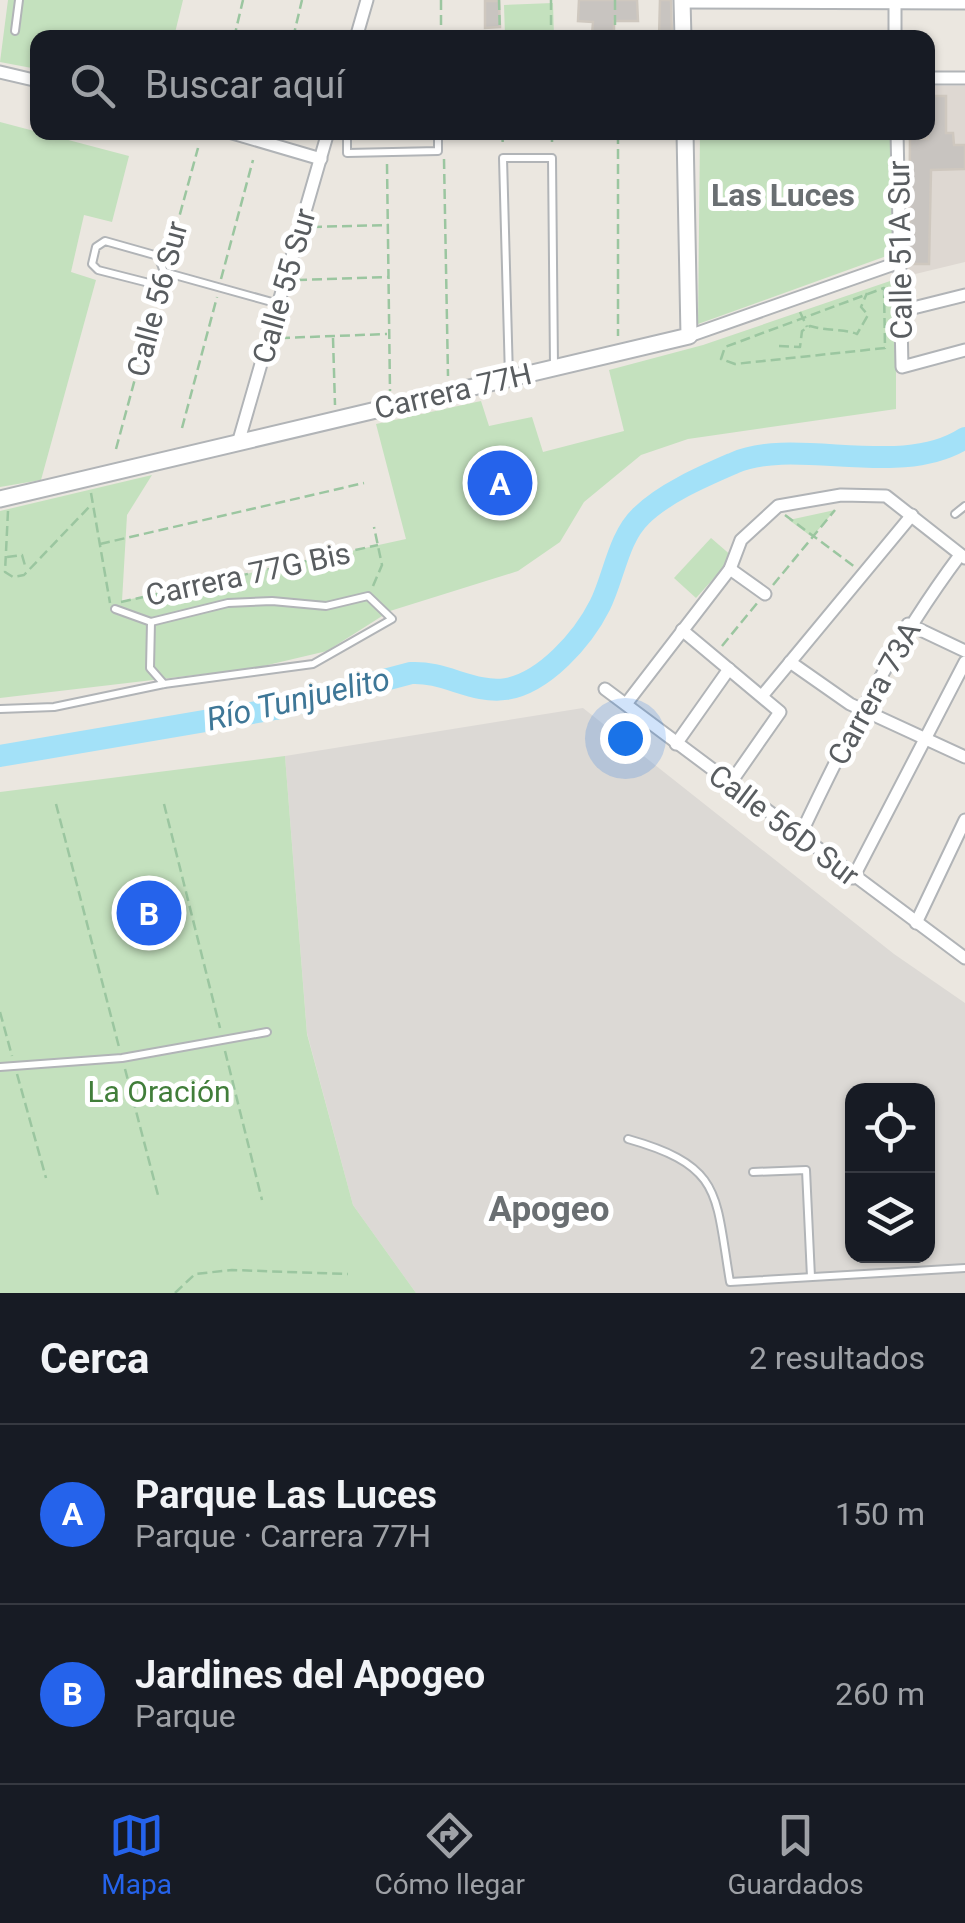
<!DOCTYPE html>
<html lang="es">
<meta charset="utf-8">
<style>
:root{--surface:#171b24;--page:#242831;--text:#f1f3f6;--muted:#9ea1a6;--line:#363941;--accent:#2563eb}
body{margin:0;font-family:Roboto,sans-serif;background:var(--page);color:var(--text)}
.controls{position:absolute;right:30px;bottom:30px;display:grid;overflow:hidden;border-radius:20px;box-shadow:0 2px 8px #0004}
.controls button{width:90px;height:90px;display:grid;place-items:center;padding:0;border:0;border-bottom:2px solid var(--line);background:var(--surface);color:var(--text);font:50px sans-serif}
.you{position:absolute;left:625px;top:738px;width:35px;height:35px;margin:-25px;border:8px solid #fff;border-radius:50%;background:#1a73e8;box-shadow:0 0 0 15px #1a73e833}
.badge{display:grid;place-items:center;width:65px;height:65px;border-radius:50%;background:var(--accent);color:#fff;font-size:32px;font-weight:700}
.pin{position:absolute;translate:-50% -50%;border:5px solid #fff;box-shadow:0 2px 10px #0006}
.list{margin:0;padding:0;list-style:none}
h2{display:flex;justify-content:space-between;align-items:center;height:130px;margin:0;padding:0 40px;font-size:42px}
h2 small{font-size:32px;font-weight:400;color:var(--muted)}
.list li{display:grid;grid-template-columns:65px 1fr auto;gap:30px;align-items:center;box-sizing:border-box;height:180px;padding:0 40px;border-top:2px solid var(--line)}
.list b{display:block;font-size:38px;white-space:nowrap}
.list p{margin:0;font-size:32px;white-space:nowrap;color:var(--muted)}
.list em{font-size:32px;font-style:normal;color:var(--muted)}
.icon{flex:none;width:55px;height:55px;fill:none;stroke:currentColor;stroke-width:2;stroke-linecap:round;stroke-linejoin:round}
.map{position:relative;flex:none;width:965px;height:1293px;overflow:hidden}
.search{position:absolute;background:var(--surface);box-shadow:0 2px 8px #0004;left:30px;right:30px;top:30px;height:110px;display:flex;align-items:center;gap:25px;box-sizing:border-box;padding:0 35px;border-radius:20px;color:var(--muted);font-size:38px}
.sheet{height:490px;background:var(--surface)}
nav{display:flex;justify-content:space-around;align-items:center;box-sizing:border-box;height:140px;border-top:2px solid var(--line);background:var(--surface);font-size:28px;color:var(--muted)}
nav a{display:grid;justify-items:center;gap:5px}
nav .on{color:var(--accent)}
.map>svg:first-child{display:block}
.industrial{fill:#dcd9d5;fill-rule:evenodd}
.education{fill:#ded8d2}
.green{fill:#c4e1be}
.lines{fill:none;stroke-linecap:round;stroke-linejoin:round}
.river{stroke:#a3e1f8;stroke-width:22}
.building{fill:#c8c4c0;stroke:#cfc8bf;stroke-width:2.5}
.service-casing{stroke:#b1b4b7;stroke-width:10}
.minor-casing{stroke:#b1b4b7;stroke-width:15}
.tertiary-casing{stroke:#b1b4b7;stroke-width:19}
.path{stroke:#9bc6a0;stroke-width:2.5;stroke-dasharray:10 5;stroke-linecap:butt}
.service{stroke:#fff;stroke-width:6}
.minor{stroke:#fff;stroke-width:11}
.tertiary{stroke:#fff;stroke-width:15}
.labels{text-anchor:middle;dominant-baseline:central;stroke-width:10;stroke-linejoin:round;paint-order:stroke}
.street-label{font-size:30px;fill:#595d60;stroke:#fff}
.park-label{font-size:30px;fill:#417e3a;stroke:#fff}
.neighbourhood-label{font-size:32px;font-weight:bold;fill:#6a6f72;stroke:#fff}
.water-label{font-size:32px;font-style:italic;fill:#3e7797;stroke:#fff}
.quarter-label{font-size:35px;font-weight:bold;fill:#6a6f72;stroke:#fff}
</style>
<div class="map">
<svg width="965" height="1293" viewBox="0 0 965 1293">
<rect width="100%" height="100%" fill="#ebe7e0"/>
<path class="industrial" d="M 583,708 L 894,954 L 965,1003 L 965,1293 L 416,1293 L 353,1205 L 307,1033 L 285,756 ZM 852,1090 L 928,1090 L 928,1256 L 852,1256 Z"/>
<polygon class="education" points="928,86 965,86 965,262 907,276 910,133 928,132"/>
<g class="green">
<polygon points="8,0 183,0 174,37 38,38 37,69 0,62"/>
<polygon points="553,3 554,37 505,37 504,5"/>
<polygon points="0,122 129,156 112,222 84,215 71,272 96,280 41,480 0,487"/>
<polygon points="700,133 893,133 892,254 698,324"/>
<polygon points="896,279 896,409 688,439 641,455 584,502 560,542 518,571 390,611 327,651 255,668 0,698 0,511 152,475 127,515 122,601 406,539 376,424 481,401 489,426 532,417 543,452 624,431 609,370 703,345"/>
<polygon points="835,510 812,537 789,520"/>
<polygon points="711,538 733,557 696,598 674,578"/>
<polygon points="285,756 307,1034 353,1205 416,1293 0,1293 0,792"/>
</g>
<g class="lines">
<path class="river" d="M 0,756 L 275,709 L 411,673 C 444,671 474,694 506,689 C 544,683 583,639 600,605 C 614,577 618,538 641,516 C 664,493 704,476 734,463 C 796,436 900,480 965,438"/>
</g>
<g class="building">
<polygon points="579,0 637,0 638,21 614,21 614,35 592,35 593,22 578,21"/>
<polygon points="660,0 671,0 672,38 659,38"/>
<polygon points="485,1 499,1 500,27 485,28"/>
<polygon points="928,96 946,96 946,133 953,133 954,145 965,145 965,169 931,170 929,264 909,264 910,138 928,139"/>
</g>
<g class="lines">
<defs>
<g id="service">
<polyline points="15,31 19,0"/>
<polyline points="347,136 347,153 438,151 438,132"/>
<polyline points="164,272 157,282 149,283 98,270 92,264 96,247 105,241 158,256 164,272 279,304"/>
<polyline points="509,377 503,158 552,158 554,367"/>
<polyline points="955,514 965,506"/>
<polyline points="151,622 150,668 164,684"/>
<polyline points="0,709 54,707 164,684 313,664 392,619 368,596 326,606 272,601 228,603 151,622 115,609"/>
<polyline points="0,1067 122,1058 267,1032"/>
<path d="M 628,1139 C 723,1166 715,1193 730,1282 L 965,1268"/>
<polyline points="753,1172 806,1170 811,1277"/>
</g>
<g id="minor">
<polyline points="895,0 895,38"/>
<polyline points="682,2 965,3"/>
<polyline points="356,38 367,0"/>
<polyline points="0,72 38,81"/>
<polyline points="928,78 965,78"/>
<polyline points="229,132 321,159"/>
<polyline points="897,132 902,367 965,350"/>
<polyline points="901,311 965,295"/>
<polyline points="689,336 900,262"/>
<polyline points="239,440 328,132"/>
<polyline points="730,569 765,594"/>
<polyline points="908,624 965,651"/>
<polyline points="682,630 780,712 729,785"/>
<polyline points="790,662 850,704 965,757"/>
<polyline points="605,689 965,958"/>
<polyline points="762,696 912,515"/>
<polyline points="626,704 730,569 741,540 778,506 841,495 886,496 965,558"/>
<polyline points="676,744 729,669"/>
<path d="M 799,838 C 846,738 894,643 960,555"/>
<polyline points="853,878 965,662"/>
<polyline points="916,923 965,820"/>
</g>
<g id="tertiary">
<polyline points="682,0 683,38"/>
<polyline points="0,499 689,336 685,132"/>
</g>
</defs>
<use href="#service" class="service-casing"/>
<use href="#minor" class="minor-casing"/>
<use href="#tertiary" class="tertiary-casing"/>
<g class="path">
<polyline points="441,0 441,38"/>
<polyline points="499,0 500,38"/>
<polyline points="551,0 551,38"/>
<polyline points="615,0 615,38"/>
<polyline points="234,38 243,0"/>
<polyline points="293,38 302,0"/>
<polyline points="502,132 503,146"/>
<polyline points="552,132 552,146"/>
<polyline points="618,134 618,336"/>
<polyline points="446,135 673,134"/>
<polyline points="444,159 448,376"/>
<polyline points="387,164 390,391"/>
<polyline points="312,227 389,225"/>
<polyline points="168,258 198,148"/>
<polyline points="221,279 253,160"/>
<polyline points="297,280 389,277"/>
<polygon points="884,288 885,348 735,364 721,359 725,347"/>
<polyline points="800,312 807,327"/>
<polyline points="280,338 387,334"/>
<polyline points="333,338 335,405"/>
<path d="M 779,346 L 800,347 L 802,331 L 810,326 C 827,331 845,329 857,334 L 868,315 L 861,307 L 867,293"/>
<polyline points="182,428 217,297"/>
<polyline points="116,449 159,290"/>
<polyline points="91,493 110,603"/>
<polyline points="8,511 5,572 13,577 24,575 90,506"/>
<polyline points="785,515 855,567"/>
<polyline points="100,544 364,483"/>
<polyline points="7,557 22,555 26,569"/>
<polyline points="773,585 835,510"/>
<polyline points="373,586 382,565 374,527"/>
<polyline points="121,602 378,545"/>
<polyline points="722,646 758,602"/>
<polyline points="56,804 119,1047"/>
<polyline points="164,804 220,1028"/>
<polyline points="0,1012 12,1056"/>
<polyline points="225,1051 262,1200"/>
<polyline points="125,1069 159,1199"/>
<polyline points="17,1074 46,1178"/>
<polyline points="175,1293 195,1274 232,1270 348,1274"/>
</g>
<use href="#service" class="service"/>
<use href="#minor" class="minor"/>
<use href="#tertiary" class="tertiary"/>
</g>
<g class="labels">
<g class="street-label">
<text transform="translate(900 250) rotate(-91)">Calle 51A Sur</text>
<text transform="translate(284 286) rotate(-74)">Calle 55 Sur</text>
<text transform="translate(157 299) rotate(-75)">Calle 56 Sur</text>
<text transform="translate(453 391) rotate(-13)">Carrera 77H</text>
<text transform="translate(248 574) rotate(-12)">Carrera 77G Bis</text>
<text transform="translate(874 693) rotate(-61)">Carrera 73A</text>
<text transform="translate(784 825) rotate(37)">Calle 56D Sur</text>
</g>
<g class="park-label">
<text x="159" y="1091">La Oración</text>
</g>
<g class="neighbourhood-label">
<text x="783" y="195">Las Luces</text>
</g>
<g class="water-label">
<text transform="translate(298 699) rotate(-13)">Río Tunjuelito</text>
</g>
<g class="quarter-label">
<text x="549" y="1209">Apogeo</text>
</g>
</g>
</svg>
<div class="controls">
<button><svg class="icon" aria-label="locate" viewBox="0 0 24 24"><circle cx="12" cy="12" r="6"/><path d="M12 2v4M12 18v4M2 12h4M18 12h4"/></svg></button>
<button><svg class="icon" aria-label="layers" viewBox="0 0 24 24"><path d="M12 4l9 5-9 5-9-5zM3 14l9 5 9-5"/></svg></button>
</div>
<div class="you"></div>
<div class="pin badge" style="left:500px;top:483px">A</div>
<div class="pin badge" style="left:149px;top:913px">B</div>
<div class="search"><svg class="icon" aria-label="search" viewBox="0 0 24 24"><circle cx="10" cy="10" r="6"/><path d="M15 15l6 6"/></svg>Buscar aquí</div>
</div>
<section class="sheet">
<h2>Cerca<small>2 resultados</small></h2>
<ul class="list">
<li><span class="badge">A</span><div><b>Parque Las Luces</b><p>Parque · Carrera 77H</p></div><em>150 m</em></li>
<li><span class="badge">B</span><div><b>Jardines del Apogeo</b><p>Parque</p></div><em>260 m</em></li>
</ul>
</section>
<nav>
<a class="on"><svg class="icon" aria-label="map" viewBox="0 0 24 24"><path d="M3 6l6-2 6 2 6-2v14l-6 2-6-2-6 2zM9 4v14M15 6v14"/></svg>Mapa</a>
<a><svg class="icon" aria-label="directions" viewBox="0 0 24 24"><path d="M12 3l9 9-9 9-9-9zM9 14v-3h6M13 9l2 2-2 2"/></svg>Cómo llegar</a>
<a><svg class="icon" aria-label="saved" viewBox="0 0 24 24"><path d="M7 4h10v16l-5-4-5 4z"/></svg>Guardados</a>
</nav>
